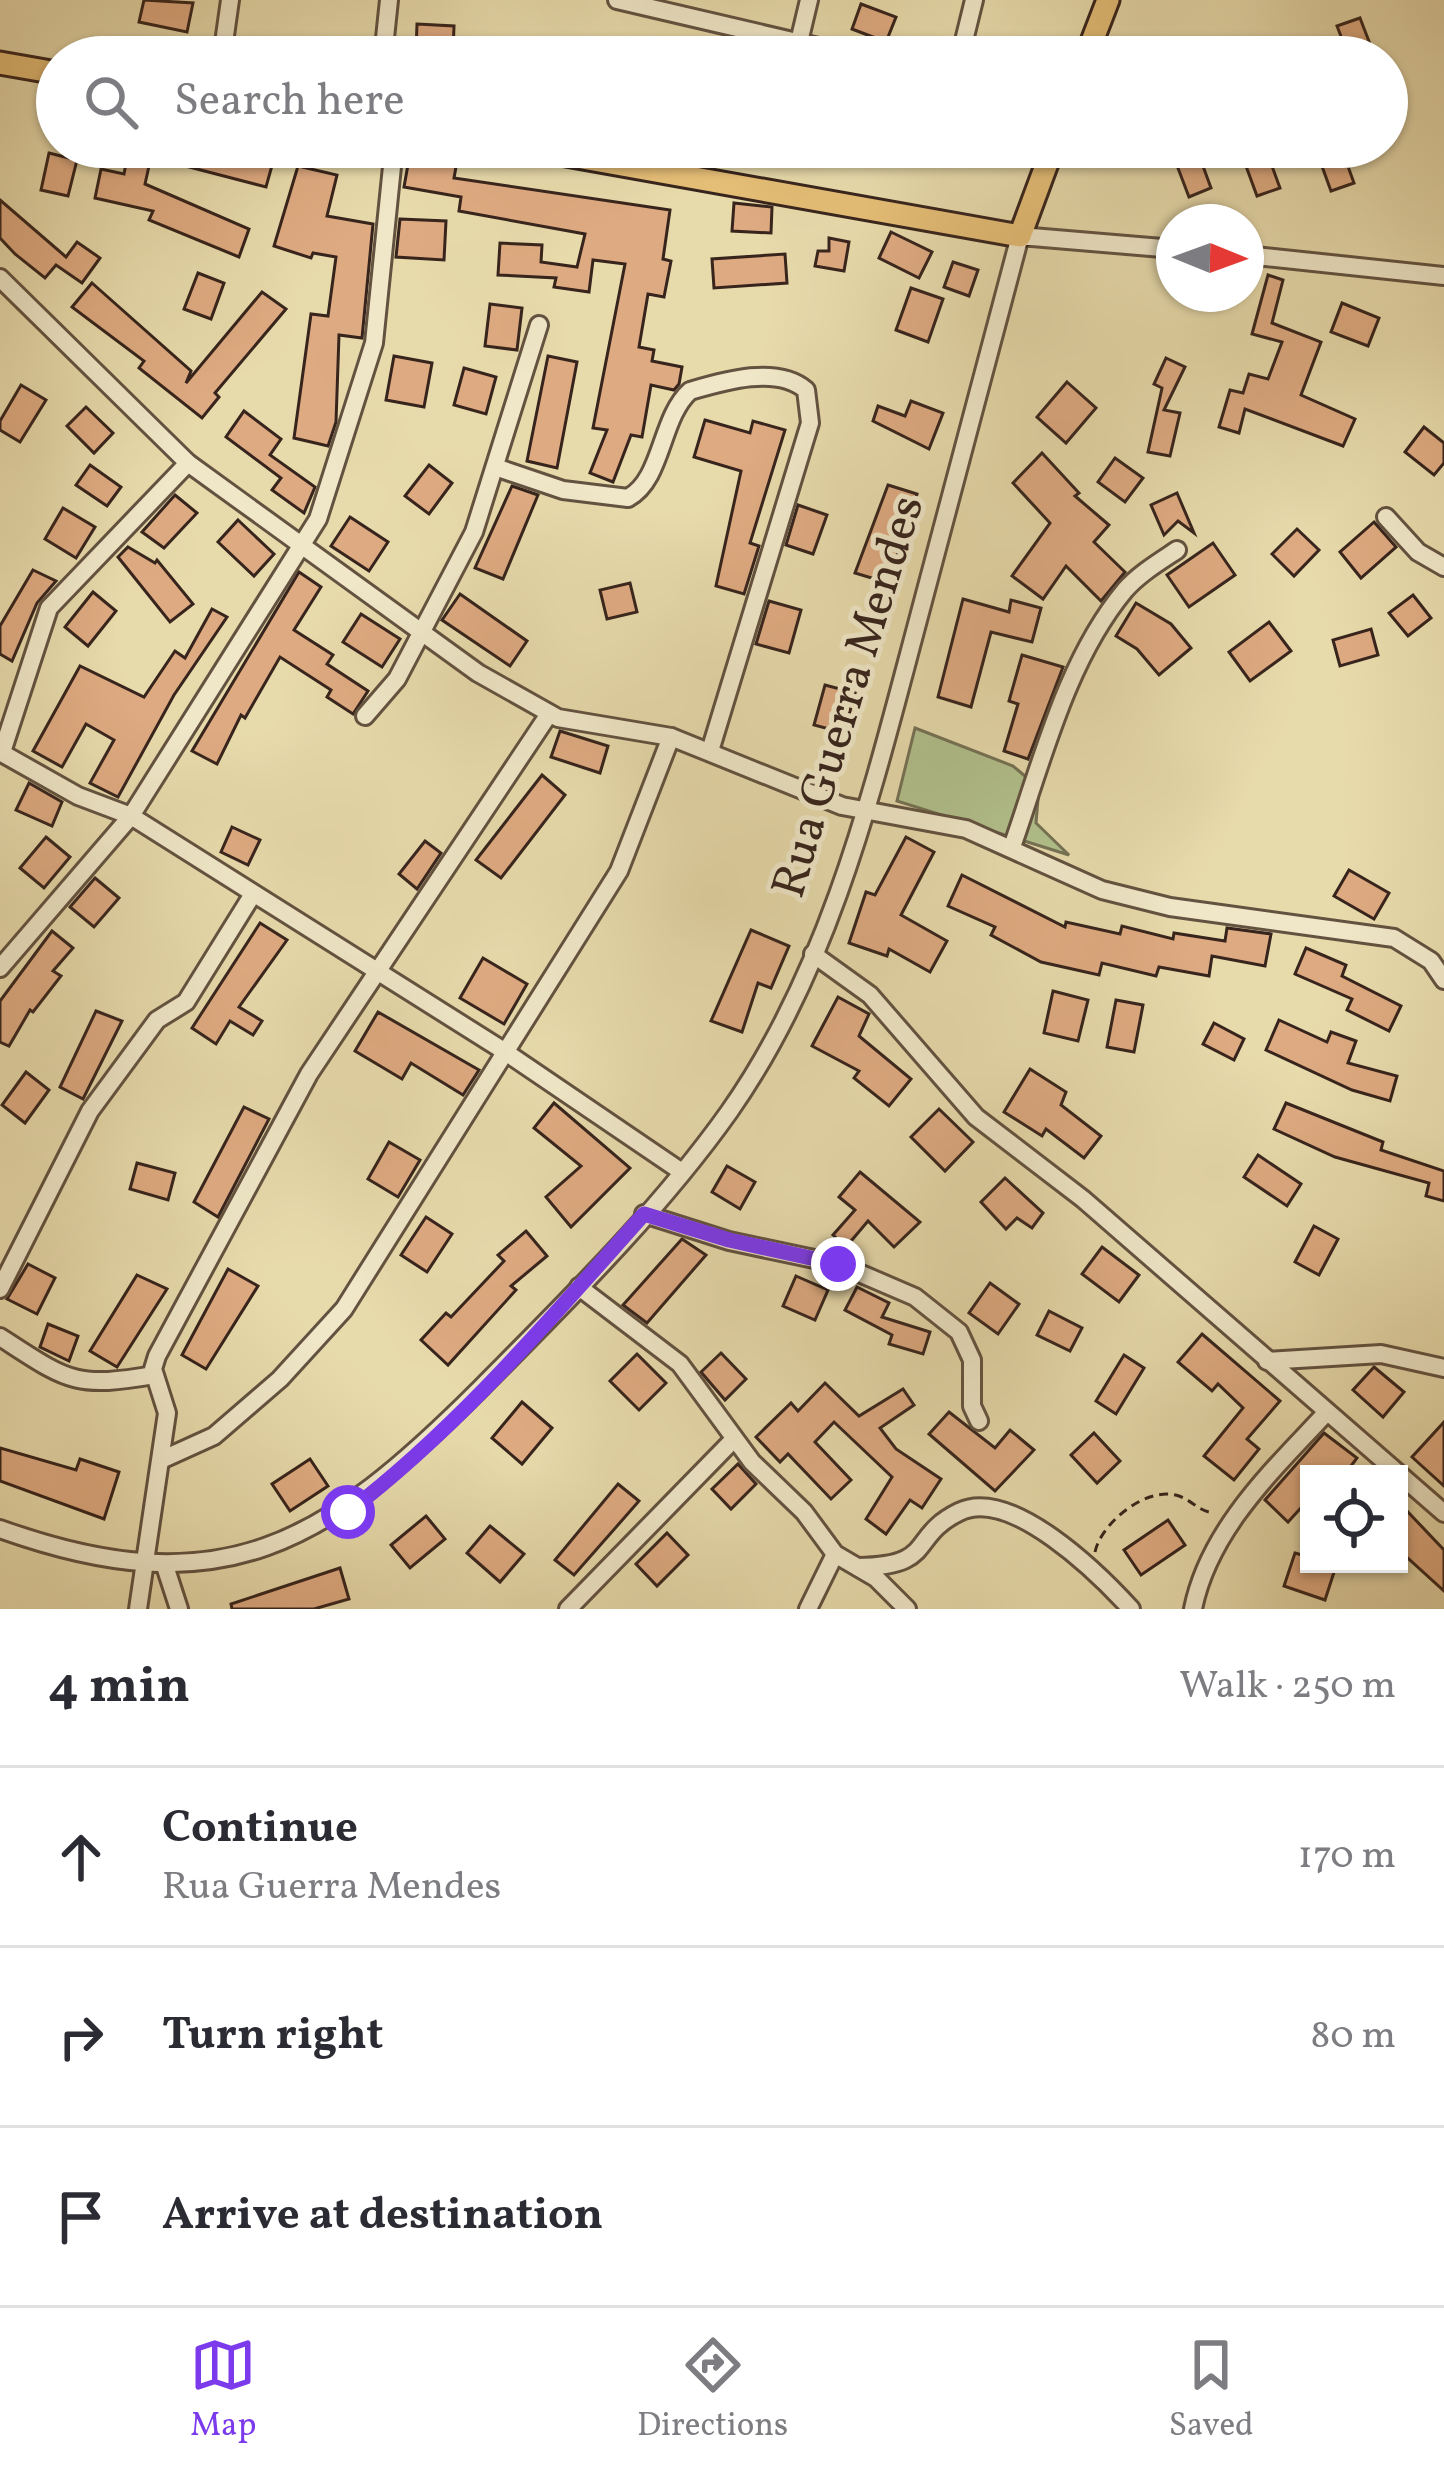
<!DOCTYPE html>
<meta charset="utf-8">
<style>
:root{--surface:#fff;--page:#f7f7f7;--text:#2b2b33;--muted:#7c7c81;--line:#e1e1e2;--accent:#7c3aed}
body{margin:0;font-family:Vollkorn,serif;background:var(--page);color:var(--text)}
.controls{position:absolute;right:36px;bottom:36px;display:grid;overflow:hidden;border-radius:0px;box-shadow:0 3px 9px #0004}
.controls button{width:108px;height:108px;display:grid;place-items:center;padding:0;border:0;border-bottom:3px solid var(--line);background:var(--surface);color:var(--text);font:60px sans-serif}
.compass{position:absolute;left:1156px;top:204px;width:108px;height:108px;border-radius:50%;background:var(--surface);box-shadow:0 3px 9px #0004;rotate:91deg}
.stop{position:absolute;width:36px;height:36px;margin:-27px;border:9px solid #7c3aed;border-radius:50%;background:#fff}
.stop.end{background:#7c3aed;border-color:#fff;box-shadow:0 3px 12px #0008}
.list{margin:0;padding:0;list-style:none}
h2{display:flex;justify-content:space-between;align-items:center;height:156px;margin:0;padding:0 48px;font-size:51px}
h2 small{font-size:39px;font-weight:400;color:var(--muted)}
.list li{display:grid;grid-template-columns:78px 1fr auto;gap:36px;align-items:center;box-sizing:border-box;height:180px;padding:0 48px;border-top:3px solid var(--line)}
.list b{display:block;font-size:45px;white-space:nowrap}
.list p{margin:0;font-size:39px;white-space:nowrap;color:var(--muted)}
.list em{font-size:39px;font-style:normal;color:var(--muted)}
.icon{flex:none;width:66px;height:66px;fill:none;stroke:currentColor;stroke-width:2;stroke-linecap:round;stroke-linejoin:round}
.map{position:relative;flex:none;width:1444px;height:1609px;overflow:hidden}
.search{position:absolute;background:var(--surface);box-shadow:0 3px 9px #0004;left:36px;right:36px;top:36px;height:132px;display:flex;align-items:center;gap:30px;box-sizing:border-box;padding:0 42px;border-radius:66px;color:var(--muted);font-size:45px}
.sheet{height:696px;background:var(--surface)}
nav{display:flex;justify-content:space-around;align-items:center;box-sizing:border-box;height:168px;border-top:3px solid var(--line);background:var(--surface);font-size:33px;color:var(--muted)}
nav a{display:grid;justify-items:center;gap:6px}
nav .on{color:var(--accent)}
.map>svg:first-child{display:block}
.green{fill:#b1c08c;stroke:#747254;stroke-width:3}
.building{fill:#deaa81;stroke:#37241c;stroke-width:3}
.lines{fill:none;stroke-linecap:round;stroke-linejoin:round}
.minor-casing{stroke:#635240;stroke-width:22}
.major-casing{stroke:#37241c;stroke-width:27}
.path{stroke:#37241c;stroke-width:3;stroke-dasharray:9 6;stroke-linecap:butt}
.minor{stroke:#efe7c8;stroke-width:16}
.major{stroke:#e4bd76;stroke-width:21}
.route{stroke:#7c3aed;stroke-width:15}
.labels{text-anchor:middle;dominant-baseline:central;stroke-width:10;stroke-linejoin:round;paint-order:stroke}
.street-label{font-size:48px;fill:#37241c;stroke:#efe7c8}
</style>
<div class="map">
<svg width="1444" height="1609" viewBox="0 0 1444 1609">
<rect width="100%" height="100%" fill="#e7daab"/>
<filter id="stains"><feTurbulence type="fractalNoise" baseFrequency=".00167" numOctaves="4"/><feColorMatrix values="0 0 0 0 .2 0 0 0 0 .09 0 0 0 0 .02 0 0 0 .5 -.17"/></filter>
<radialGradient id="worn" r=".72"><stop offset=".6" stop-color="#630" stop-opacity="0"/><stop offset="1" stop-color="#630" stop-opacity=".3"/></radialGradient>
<polygon class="green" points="915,728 1013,766 1039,788 1036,823 1069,855 897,801"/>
<g class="building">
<polygon points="144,0 193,3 187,32 139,22"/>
<polygon points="861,4 896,17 886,42 852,29"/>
<polygon points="1360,18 1375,57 1349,57 1337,26"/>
<polygon points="417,24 454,26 453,53 416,51"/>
<polygon points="129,147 226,147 273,162 266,187 151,157 145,184 249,229 239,257 149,220 153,211 95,198 101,169 124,174"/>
<polygon points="1170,147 1196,147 1211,188 1189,197"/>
<polygon points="1239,147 1265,147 1280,188 1257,196"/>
<polygon points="1315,147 1341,147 1354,183 1331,191"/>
<polygon points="49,153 77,160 68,196 41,190"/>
<polygon points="409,159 456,167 454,178 670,210 663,259 671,261 664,297 648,294 639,347 654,350 652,361 682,367 679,384 674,390 651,385 642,437 631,435 613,482 590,473 607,430 593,428 625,264 593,260 589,292 554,287 556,278 498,275 500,243 542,245 541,262 577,267 585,234 459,211 461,197 404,187"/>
<polygon points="298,166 337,175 327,216 373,224 362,338 339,335 336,422 328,446 294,438 311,314 328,316 336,257 313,253 311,258 274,246"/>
<polygon points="0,200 66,257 77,242 100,258 82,283 56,265 45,278 15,254 0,238"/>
<polygon points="734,203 772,207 771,233 732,231"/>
<polygon points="400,219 446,221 444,260 396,257"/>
<polygon points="891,232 932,252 919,278 879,258"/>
<polygon points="829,238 849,242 844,271 815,266 818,251 829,251"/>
<polygon points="785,254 787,283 714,288 712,259"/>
<polygon points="953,262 978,270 969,296 944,287"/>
<polygon points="198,273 224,283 211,319 184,309"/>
<polygon points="1268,275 1283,280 1272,323 1321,342 1301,395 1355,419 1343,446 1245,409 1239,433 1219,427 1230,390 1243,393 1249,374 1268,379 1282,342 1252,334"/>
<polygon points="92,283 191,371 186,383 262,292 286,309 215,393 219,397 202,418 139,368 144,361 72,307"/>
<polygon points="911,288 943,299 928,342 896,330"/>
<polygon points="1342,303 1379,318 1368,346 1331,332"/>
<polygon points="490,304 522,308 517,350 485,346"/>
<polygon points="394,356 432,363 424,407 386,400"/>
<polygon points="548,356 577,362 557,468 527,461"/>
<polygon points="1166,358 1185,367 1164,410 1180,413 1170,456 1148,452 1162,388 1154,384"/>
<polygon points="464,368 496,377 486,414 454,405"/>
<polygon points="1067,382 1096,408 1066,443 1037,417"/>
<polygon points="21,385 46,400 20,442 0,430 0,421"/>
<polygon points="911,401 943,413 929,449 873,421 878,406 905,416"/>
<polygon points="86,407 113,433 94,453 67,426"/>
<polygon points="244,411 281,439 270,455 315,487 304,513 272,490 281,478 226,437"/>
<polygon points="705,420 750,433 753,421 785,430 750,543 759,546 744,594 716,586 741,471 694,457"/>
<polygon points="1424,427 1444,443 1444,463 1434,475 1405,452"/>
<polygon points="1042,453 1079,493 1075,496 1109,525 1094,542 1125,572 1101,601 1066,566 1043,599 1012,576 1050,523 1013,483"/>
<polygon points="1115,458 1143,478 1125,502 1098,482"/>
<polygon points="90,465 121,487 107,506 76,485"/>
<polygon points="429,465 452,483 429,514 405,496"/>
<polygon points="888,485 917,494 888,583 855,573"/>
<polygon points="512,486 538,495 503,579 475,568"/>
<polygon points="1177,493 1194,533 1178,521 1164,535 1151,505"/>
<polygon points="175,495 197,513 164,548 142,532"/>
<polygon points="798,505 827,515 813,554 786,545"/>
<polygon points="63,508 95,527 76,558 45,539"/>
<polygon points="350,517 388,542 369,571 331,546"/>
<polygon points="238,520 274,554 254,576 218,542"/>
<polygon points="1374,522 1396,547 1361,578 1340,552"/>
<polygon points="1297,529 1319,550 1294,576 1272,554"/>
<polygon points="1213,543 1235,575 1189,607 1167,575"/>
<polygon points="128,547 155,563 157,560 193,604 170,622 118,557"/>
<polygon points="33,570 56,581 37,603 12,661 0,654 0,626"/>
<polygon points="299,572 321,587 294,630 333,655 327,664 368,691 353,714 327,697 331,690 280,657 245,718 241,715 217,764 192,751"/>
<polygon points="630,583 637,612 607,619 600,590"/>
<polygon points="93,592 116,611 88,646 65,627"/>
<polygon points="460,594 527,641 510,666 442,620"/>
<polygon points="1413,595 1431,618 1408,636 1389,613"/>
<polygon points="963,599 1009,612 1011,600 1041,608 1032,642 991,632 971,707 938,697"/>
<polygon points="769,601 801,610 789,653 756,644"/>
<polygon points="1136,603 1171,624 1191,648 1159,675 1137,649 1116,636"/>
<polygon points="212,609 227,617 174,695 118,797 90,783 114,740 86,724 62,767 33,751 80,666 144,697 175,651 185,658"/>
<polygon points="361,614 400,639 382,667 343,642"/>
<polygon points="1269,622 1291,651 1250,681 1229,652"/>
<polygon points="1371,629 1378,655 1340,666 1333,640"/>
<polygon points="1022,655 1063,667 1028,759 1004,751 1018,704 1009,701"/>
<polygon points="825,685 855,693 844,733 814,725"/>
<polygon points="560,731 608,746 600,773 551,757"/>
<polygon points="542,775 565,795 501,878 476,860"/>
<polygon points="29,783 62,802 52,826 16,810"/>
<polygon points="232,827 260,840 248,865 221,852"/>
<polygon points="46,837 70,857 44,888 20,868"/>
<polygon points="906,837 934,852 901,915 947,941 930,972 889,949 887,956 849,943 866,892 875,895"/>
<polygon points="425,841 441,853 417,889 399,874"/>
<polygon points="1349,870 1389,893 1374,919 1334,896"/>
<polygon points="962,875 1065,927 1066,922 1120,934 1122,926 1173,939 1174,933 1225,941 1227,928 1271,934 1265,966 1212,956 1209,976 1159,967 1156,976 1102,963 1099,975 1041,962 991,935 995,927 948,906"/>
<polygon points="95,878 119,898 94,927 70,907"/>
<polygon points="260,923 287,940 239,1007 262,1021 253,1035 230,1021 216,1044 192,1028"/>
<polygon points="751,930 789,946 771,988 758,983 742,1032 711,1021"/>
<polygon points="52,931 73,948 53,971 61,976 33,1012 30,1010 9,1046 0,1042 0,1001"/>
<polygon points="1306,948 1346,965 1342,976 1401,1006 1389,1031 1347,1010 1352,999 1295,974"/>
<polygon points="483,958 527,984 504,1024 460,998"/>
<polygon points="1053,991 1088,1000 1078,1041 1044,1033"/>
<polygon points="838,997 869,1014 859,1036 911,1079 889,1106 854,1078 859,1071 812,1046"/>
<polygon points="1116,1000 1143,1005 1134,1052 1107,1047"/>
<polygon points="96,1011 122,1021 83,1099 60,1087"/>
<polygon points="378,1012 479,1070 463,1095 411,1063 402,1079 355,1051"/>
<polygon points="1279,1020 1327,1042 1331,1032 1356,1041 1348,1063 1397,1076 1390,1101 1352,1090 1266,1050"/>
<polygon points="1214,1023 1244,1039 1234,1060 1203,1044"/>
<polygon points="1030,1069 1066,1092 1061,1105 1101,1136 1084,1158 1046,1129 1042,1136 1004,1112"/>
<polygon points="26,1072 49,1090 25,1123 2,1105"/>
<polygon points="554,1103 630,1168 571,1227 546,1197 581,1166 534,1128"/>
<polygon points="1286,1103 1383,1142 1381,1150 1444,1171 1444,1201 1426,1196 1429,1183 1335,1157 1274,1129"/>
<polygon points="244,1107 269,1119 218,1217 194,1202"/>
<polygon points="939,1109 973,1142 945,1171 911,1137"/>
<polygon points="389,1142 420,1160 398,1197 368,1179"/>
<polygon points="1258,1155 1301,1184 1287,1206 1244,1177"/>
<polygon points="137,1163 175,1173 168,1200 130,1189"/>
<polygon points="727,1166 755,1182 740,1209 712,1192"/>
<polygon points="860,1172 920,1222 894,1247 868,1221 846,1247 833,1235 855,1210 839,1197"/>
<polygon points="1005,1178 1043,1213 1032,1228 1017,1218 1006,1229 981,1202"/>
<polygon points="426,1217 452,1234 427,1272 401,1255"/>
<polygon points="1314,1226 1338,1239 1319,1275 1295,1262"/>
<polygon points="526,1231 547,1256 511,1286 516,1290 448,1365 421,1340 446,1313 451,1317 504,1261 498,1255"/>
<polygon points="682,1239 706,1255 647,1323 623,1305"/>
<polygon points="1102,1247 1139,1275 1119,1302 1082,1274"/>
<polygon points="28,1264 55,1278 37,1314 7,1299"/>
<polygon points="228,1269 258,1286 206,1369 182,1355"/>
<polygon points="137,1275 167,1289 117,1367 90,1351"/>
<polygon points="796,1276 828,1290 815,1320 783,1306"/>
<polygon points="990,1283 1019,1304 998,1334 969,1313"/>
<polygon points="857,1287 889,1303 882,1317 930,1332 923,1354 889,1344 892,1335 845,1310"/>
<polygon points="1049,1311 1082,1328 1070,1351 1037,1335"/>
<polygon points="48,1324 78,1336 69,1361 40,1347"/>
<polygon points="1202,1334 1280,1401 1247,1439 1259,1449 1234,1480 1204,1456 1243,1408 1218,1384 1212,1391 1178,1362"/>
<polygon points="721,1353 746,1379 725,1400 701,1372"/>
<polygon points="637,1354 666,1383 639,1410 610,1381"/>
<polygon points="1124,1355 1144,1368 1116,1414 1096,1401"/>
<polygon points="1374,1367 1404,1392 1383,1417 1353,1390"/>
<polygon points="825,1383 859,1416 903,1389 914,1405 880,1428 896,1449 941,1479 922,1508 910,1500 886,1534 866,1519 892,1477 834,1422 815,1442 851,1480 831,1499 788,1454 780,1462 756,1437 791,1403 798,1411"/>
<polygon points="522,1402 552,1428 522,1464 492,1438"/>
<polygon points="949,1412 995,1448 1010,1430 1034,1450 995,1491 929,1434"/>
<polygon points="1444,1422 1444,1486 1412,1457"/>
<polygon points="1094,1433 1120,1461 1097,1483 1071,1455"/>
<polygon points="1324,1433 1357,1458 1345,1474 1309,1474 1309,1499 1288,1522 1265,1500"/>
<polygon points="0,1448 76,1470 80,1459 119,1472 104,1519 0,1481"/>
<polygon points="310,1459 328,1486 290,1511 272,1484"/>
<polygon points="738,1464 756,1484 731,1509 712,1489"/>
<polygon points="618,1484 639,1501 574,1575 555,1560"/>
<polygon points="1408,1512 1444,1550 1444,1591 1399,1550 1399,1521"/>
<polygon points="426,1516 445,1539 410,1568 391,1545"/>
<polygon points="1168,1520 1185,1545 1141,1575 1124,1550"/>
<polygon points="490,1526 524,1554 500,1582 467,1553"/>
<polygon points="667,1533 688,1555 657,1586 636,1564"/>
<polygon points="1295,1553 1309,1557 1309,1564 1336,1566 1325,1600 1284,1586"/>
<polygon points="340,1568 349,1599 314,1609 232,1609 231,1604"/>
</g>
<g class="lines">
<defs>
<g id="minor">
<polyline points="617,0 861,57"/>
<polyline points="799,42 809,0"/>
<polyline points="222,57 230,0"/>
<polyline points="383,57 389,0"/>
<polyline points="960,57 974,0"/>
<polyline points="1246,255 1444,276"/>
<polyline points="0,278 188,463 478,673 558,718 671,737 842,806 966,829 1102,890 1170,907 1394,938 1431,961 1444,980"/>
<path d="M 498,468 L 563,490 L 628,498 C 663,479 660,418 690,391 C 724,381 777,365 806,390 L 810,423 L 710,751"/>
<polyline points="1386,517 1418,552 1444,567"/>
<polyline points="365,716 397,679 474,532 539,325"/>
<polyline points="0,752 78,796 131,816 504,1051 682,1172"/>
<polyline points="2,752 49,608 188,463"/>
<path d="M 1012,847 C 1042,762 1066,661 1125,590 C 1139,574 1159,562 1177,550"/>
<polyline points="813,954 870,995 976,1117 1083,1199 1444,1513"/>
<polyline points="0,968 131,816 318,519 374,343 394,147"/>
<polyline points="644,1214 729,1241 838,1264 915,1297 959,1332 972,1360 972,1406 979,1421"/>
<polyline points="579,1287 680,1364 752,1462 804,1512 835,1554 876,1578 907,1609"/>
<polyline points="0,1289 90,1111 157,1020 186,1002 253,894"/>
<path d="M 0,1337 C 67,1380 73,1389 154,1375"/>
<polyline points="1267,1361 1381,1354 1444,1368"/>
<polyline points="161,1460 214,1436 280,1379 344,1309 619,871 671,737"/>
<path d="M 0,1529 C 223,1609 326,1543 481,1388 C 567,1301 658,1212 729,1112 C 827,973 870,801 913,639 C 949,505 984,370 1020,236 L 1174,249"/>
<path d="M 858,1567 C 937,1566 908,1537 959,1512 C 1011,1486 1100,1575 1131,1609"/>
<polyline points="166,1569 179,1609"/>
<polyline points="138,1609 167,1413 153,1369 157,1356 309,1074 549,714"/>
<polyline points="568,1609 734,1439"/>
<polyline points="808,1609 835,1554"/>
<path d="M 1193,1609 C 1209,1529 1274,1469 1327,1412"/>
</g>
<g id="major">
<polyline points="1086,57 1108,0"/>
<polyline points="0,63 57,73"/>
<polyline points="521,147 1020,236 1053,147"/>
</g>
</defs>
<use href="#minor" class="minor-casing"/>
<use href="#major" class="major-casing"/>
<path class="path" d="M 1095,1552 C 1101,1523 1147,1485 1179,1496 C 1193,1501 1198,1511 1214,1513"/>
<use href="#minor" class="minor"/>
<use href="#major" class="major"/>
</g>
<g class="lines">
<path class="route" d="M 348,1512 C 458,1428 552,1317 644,1214 L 729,1240 L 838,1264"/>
</g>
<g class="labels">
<g class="street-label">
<text transform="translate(850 697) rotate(-73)">Rua Guerra Mendes</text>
</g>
</g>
<rect width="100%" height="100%" filter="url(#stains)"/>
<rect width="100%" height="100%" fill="url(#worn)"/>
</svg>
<div class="controls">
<button><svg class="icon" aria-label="locate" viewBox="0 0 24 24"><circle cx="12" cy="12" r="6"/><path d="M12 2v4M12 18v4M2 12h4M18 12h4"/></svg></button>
</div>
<svg class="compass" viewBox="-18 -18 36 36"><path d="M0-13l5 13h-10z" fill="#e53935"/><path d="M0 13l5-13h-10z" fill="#7c7c81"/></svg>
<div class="stop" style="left:348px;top:1512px"></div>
<div class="stop end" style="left:838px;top:1264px"></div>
<div class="search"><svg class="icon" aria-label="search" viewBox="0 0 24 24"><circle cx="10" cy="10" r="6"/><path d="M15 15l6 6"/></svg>Search here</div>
</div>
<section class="sheet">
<h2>4 min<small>Walk · 250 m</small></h2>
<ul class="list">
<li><svg class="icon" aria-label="ahead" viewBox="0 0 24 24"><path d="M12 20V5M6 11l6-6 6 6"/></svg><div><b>Continue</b><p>Rua Guerra Mendes</p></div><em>170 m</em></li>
<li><svg class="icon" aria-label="right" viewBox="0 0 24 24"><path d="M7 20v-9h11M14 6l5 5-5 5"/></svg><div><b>Turn right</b></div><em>80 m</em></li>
<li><svg class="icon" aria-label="arrive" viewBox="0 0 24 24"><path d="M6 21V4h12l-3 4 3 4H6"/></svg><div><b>Arrive at destination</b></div></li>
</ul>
</section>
<nav>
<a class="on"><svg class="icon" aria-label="map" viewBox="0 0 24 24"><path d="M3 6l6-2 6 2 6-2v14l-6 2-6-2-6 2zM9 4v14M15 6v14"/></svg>Map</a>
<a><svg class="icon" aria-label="directions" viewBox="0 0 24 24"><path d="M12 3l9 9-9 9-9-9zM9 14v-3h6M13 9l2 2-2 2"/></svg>Directions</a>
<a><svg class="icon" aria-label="saved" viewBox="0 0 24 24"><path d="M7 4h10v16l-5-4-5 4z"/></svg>Saved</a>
</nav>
